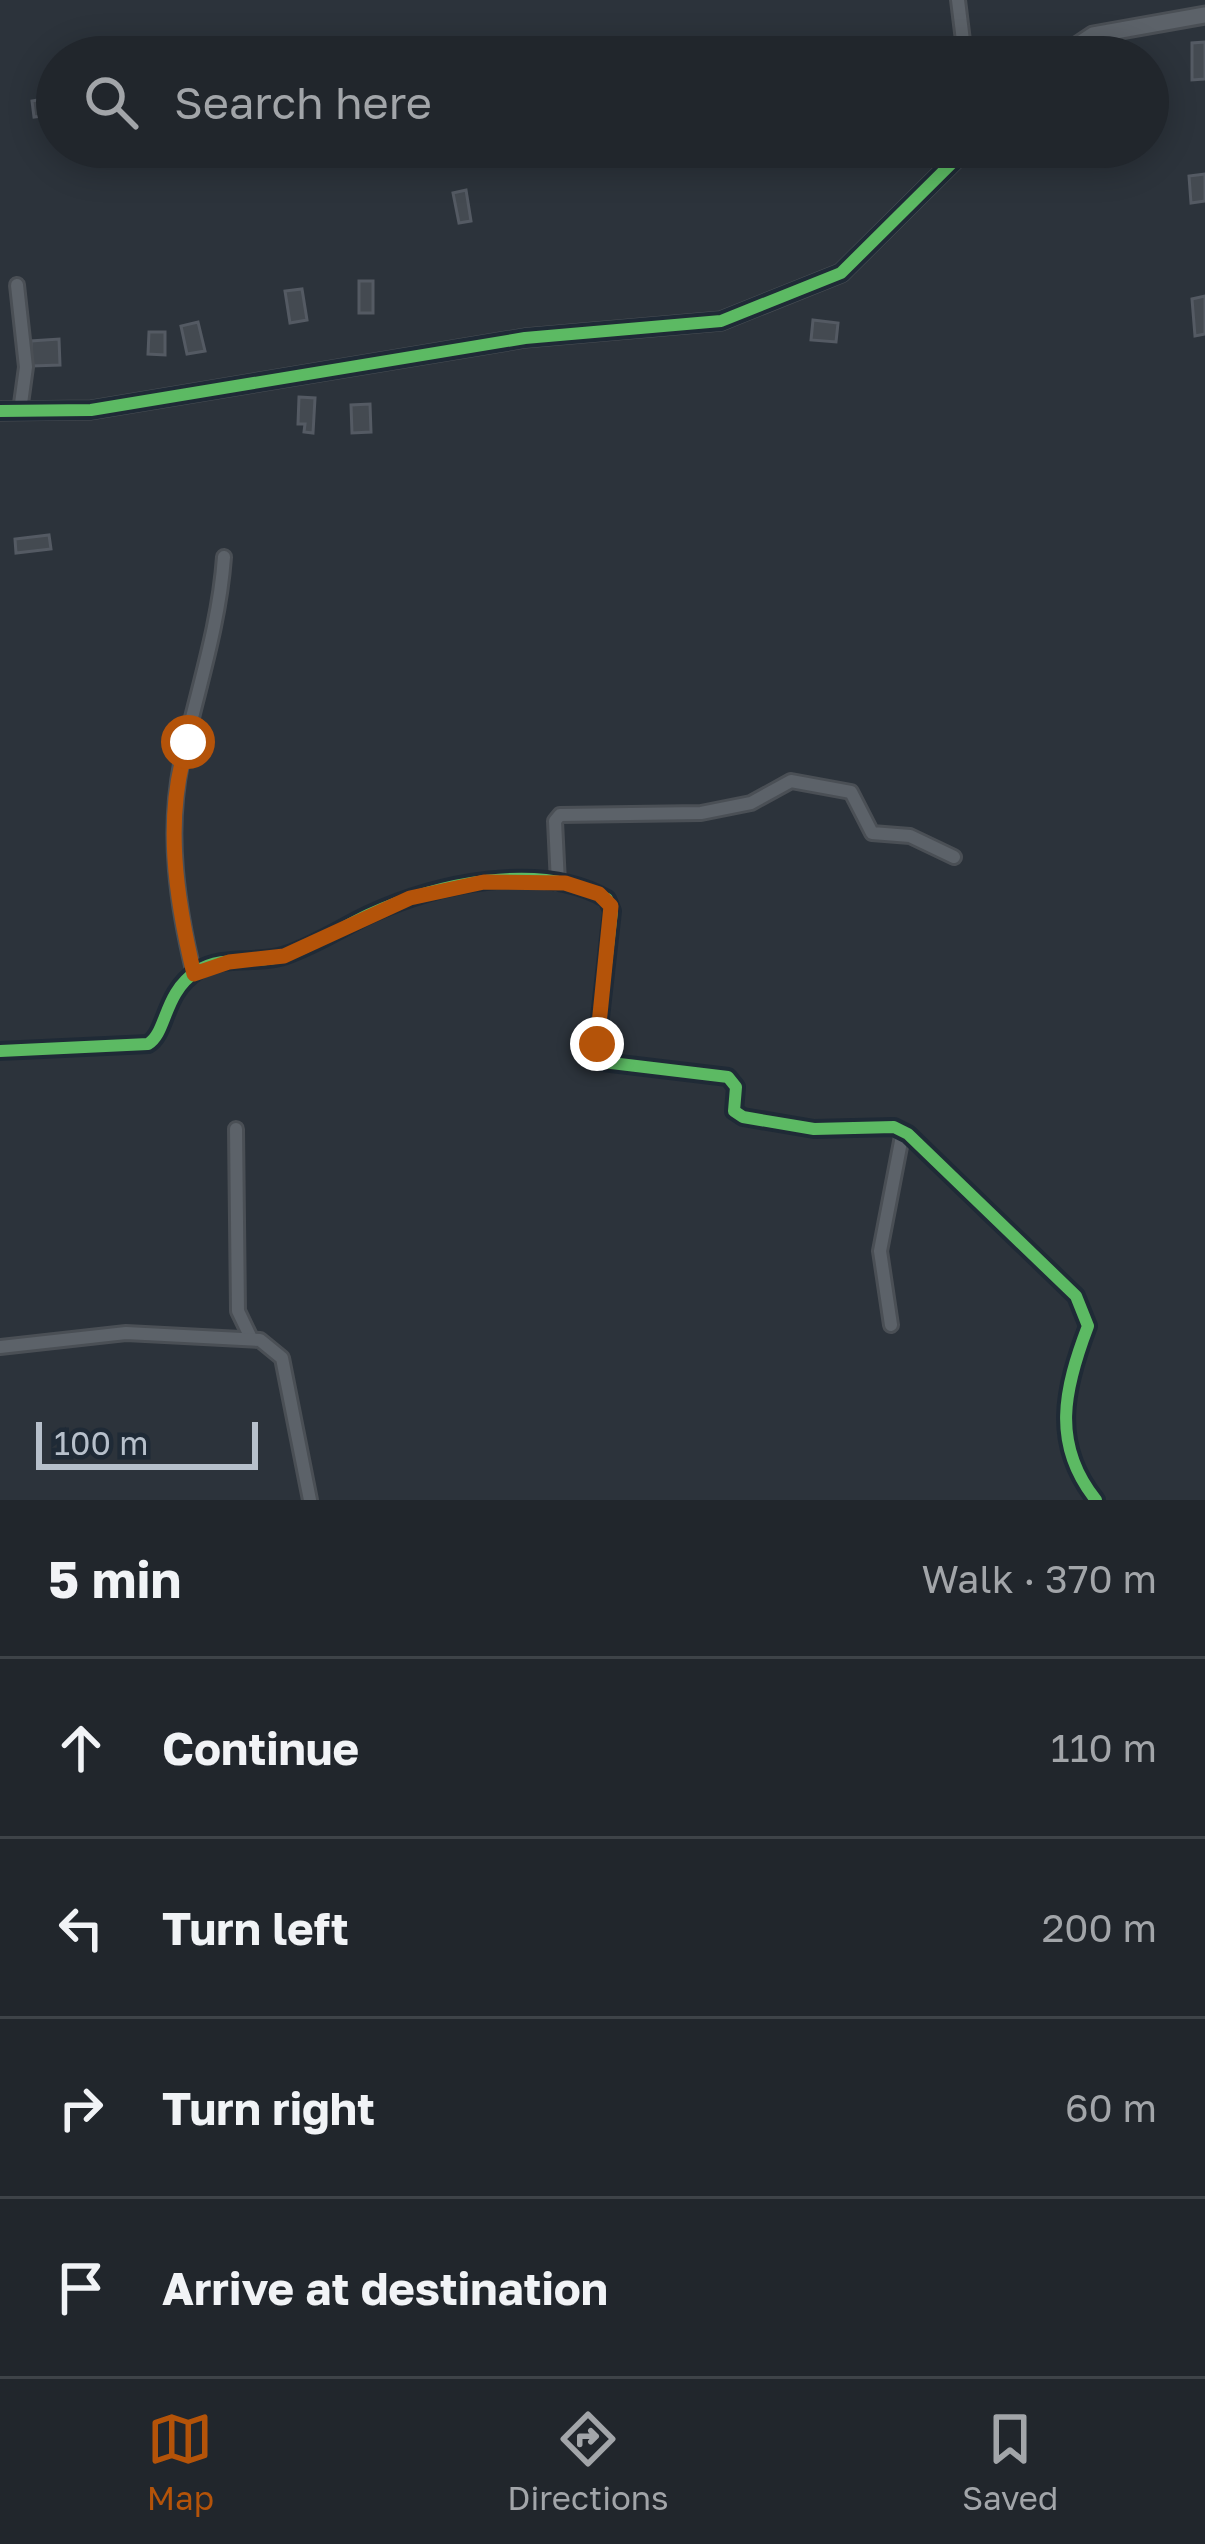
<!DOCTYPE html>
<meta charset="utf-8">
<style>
:root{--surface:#21262c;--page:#2d3238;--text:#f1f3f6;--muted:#a2a5a9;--line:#3e4348;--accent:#b45309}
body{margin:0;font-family:"Golos Text",sans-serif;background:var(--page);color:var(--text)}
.scale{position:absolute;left:36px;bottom:30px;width:222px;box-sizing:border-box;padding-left:12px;border:6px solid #b7c0cb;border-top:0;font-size:33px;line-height:42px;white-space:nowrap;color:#b7c0cb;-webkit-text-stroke:9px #1f2a36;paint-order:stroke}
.stop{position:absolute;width:36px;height:36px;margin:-27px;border:9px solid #b45309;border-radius:50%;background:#fff}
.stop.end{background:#b45309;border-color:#fff;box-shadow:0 3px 12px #0008}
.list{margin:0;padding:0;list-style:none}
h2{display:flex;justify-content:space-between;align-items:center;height:156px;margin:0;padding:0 48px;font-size:51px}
h2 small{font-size:39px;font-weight:400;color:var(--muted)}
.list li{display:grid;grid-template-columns:78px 1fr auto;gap:36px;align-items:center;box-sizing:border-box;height:180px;padding:0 48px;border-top:3px solid var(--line)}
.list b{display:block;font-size:45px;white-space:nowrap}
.list em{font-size:39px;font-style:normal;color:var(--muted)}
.icon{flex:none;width:66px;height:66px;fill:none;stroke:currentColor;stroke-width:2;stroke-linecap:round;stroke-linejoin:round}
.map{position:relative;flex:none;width:1205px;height:1500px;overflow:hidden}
.search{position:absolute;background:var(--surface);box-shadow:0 6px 30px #0003;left:36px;right:36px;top:36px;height:132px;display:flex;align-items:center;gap:30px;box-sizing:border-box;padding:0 42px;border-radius:66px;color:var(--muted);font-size:45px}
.sheet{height:876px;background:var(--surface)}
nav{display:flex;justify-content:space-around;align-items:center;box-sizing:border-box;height:168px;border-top:3px solid var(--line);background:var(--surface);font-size:33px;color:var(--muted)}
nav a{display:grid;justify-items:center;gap:6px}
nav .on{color:var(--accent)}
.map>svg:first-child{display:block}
.building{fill:#444a51;stroke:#545a63;stroke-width:3}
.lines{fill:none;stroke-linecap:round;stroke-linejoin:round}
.minor-casing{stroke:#4a4f55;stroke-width:18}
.tertiary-casing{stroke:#4a4f55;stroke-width:21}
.minor{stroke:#5c6269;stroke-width:12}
.tertiary{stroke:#5c6269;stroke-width:15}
.cycleway-casing{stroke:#1f2a36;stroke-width:20}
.cycleway{stroke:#5cba63;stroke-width:12}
.route{stroke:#b45309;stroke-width:15}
</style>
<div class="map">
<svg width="1205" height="1500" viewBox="0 0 1205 1500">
<rect width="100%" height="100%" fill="#2c333b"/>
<g class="building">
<polygon points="1205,42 1205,79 1192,80 1192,43"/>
<polygon points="50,98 57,114 34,117 32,101"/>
<polygon points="1205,174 1205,201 1191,203 1189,176"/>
<polygon points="466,190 471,221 459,223 453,193"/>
<rect x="359" y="281" width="14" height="32"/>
<polygon points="302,289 307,320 290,323 285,291"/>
<polygon points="1205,296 1205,334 1195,336 1192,299"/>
<polygon points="813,320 838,323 836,342 811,340"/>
<polygon points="198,322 205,351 187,354 181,326"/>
<polygon points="149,332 165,332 165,355 148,354"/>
<polygon points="59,339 60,365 32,366 31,341"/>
<polygon points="299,397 315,398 313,433 304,432 305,424 298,424"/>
<polygon points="370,404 371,432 352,433 351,405"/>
<polygon points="49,535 51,549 16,553 15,539"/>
</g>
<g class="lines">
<defs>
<g id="minor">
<polyline points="958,0 965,57"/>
<polyline points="17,285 26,367 20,411"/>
<polyline points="558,883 555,821 560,815 701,813 751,803 791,781 851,792 872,833 910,836 954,857"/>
<path d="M 194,974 C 177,905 167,834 181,764 C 196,694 219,628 224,557"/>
<path d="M 0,1051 L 148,1044 C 167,1033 163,993 197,971 C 223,954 258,965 286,955 C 315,945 341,928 368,915 C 435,884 540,860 607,899 L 612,911 L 597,1044 L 603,1062 L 728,1077 L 736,1087 L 734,1111 L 743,1117 L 814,1129 L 894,1127 L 908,1134 L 1076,1296 L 1088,1326 C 1064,1389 1051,1444 1096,1500"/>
<polyline points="236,1129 238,1311 250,1336"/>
<polyline points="891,1325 880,1251 903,1131"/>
<polyline points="0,1347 126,1333 260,1340 282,1358 310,1500"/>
</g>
<g id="tertiary">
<polyline points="1060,57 1093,35 1205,15"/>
<polyline points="0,411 91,410 525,338 721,321 841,273 968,147"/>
</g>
</defs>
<use href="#minor" class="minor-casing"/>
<use href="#tertiary" class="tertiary-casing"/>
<use href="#minor" class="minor"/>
<use href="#tertiary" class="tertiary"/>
<defs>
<g id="cycleway">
<polyline points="0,411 91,410 525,338 721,321 841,273 968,147"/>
<path d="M 0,1051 L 148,1044 C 167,1033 163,993 197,971 C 223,954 258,965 286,955 C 315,945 341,928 368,915 C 435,884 540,860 607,899 L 612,911 L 597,1044 L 603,1062 L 728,1077 L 736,1087 L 734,1111 L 743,1117 L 814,1129 L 894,1127 L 908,1134 L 1076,1296 L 1088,1326 C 1064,1389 1051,1444 1096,1500"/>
</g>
</defs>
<use href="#cycleway" class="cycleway-casing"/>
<use href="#cycleway" class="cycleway"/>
</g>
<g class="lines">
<path class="route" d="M 188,742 C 163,816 176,899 194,974 L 229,962 L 284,956 L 410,898 L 484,882 L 565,883 L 599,894 L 611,906 L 597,1044"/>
</g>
</svg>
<div class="scale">100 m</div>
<div class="stop" style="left:188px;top:742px"></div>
<div class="stop end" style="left:597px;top:1044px"></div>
<div class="search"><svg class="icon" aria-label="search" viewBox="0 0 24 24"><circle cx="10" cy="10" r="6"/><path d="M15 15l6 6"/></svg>Search here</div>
</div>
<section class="sheet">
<h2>5 min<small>Walk · 370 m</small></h2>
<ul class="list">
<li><svg class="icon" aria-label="ahead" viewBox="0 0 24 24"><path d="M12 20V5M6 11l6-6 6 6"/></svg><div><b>Continue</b></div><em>110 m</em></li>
<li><svg class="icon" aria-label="left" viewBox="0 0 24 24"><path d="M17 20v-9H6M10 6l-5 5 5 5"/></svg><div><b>Turn left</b></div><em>200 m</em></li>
<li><svg class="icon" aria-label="right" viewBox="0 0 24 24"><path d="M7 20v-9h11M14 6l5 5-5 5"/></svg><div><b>Turn right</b></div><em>60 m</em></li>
<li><svg class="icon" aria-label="arrive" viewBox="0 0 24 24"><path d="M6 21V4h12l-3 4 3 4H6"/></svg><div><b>Arrive at destination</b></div></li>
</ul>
</section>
<nav>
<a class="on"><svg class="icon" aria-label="map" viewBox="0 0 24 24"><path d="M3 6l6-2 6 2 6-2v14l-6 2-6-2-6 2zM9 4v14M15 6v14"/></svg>Map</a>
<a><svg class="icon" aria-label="directions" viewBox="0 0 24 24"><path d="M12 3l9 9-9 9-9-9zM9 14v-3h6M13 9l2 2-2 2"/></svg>Directions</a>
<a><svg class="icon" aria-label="saved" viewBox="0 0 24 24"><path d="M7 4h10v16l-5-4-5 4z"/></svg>Saved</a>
</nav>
